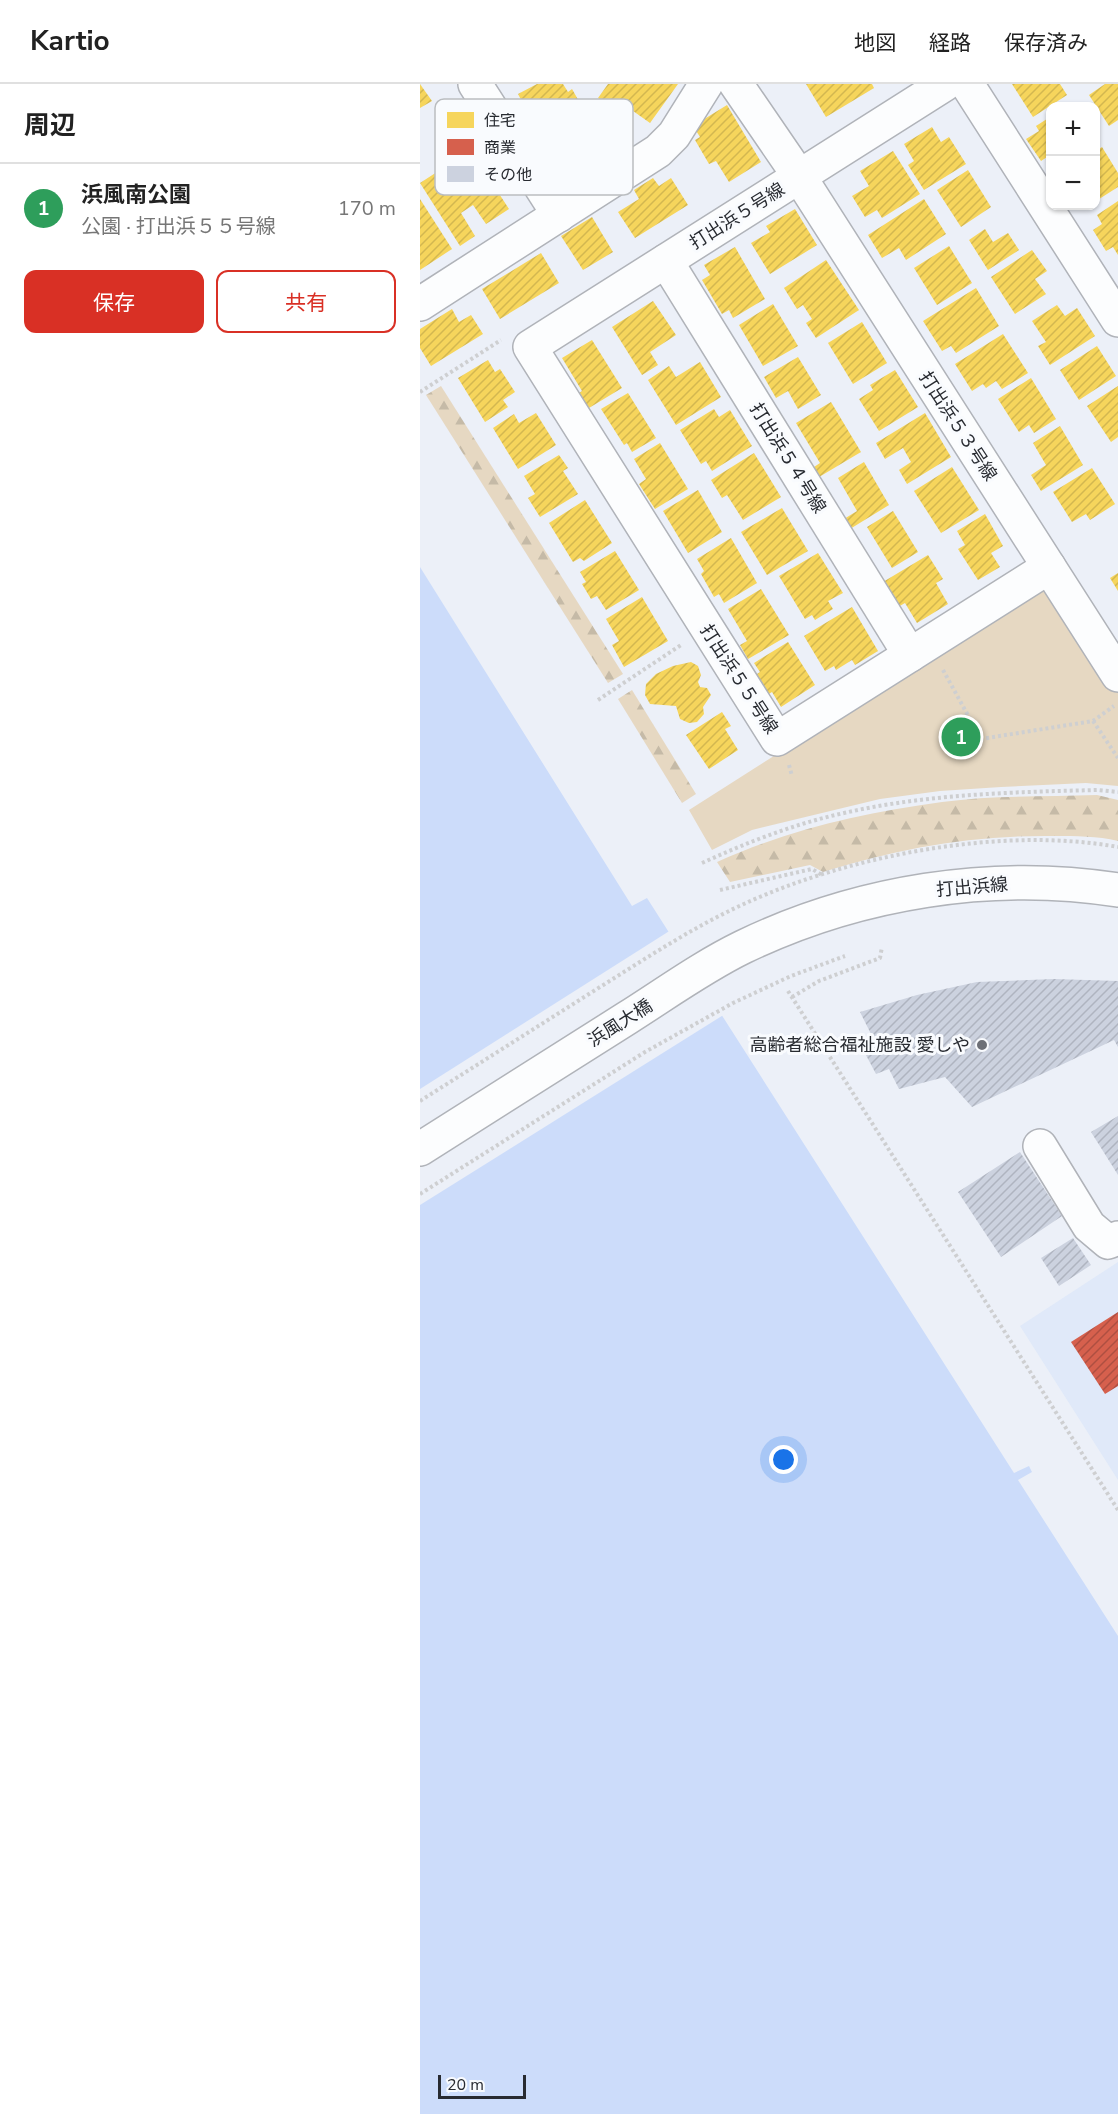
<!DOCTYPE html>
<html lang="ja">
<meta charset="utf-8">
<style>
:root{--surface:#fff;--page:#f2f2f2;--text:#222;--muted:#767676;--line:#e0e0e0;--accent:#d93025}
body{margin:0;font-family:"Nunito Sans","Noto Sans JP",sans-serif;background:var(--page);color:var(--text)}
.controls{position:absolute;right:18px;top:18px;display:grid;overflow:hidden;border-radius:12px;box-shadow:0 2px 4px #0004}
.controls button{width:54px;height:54px;display:grid;place-items:center;padding:0;border:0;border-bottom:2px solid var(--line);background:var(--surface);color:var(--text);font:30px sans-serif}
.scale{position:absolute;left:18px;bottom:15px;width:88px;box-sizing:border-box;padding-left:6px;border:3px solid #282b31;border-top:0;font-size:16px;line-height:21px;white-space:nowrap;color:#282b31;-webkit-text-stroke:4px #f9fbfe;paint-order:stroke}
.you{position:absolute;left:364px;top:1376px;width:21px;height:21px;margin:-15px;border:4px solid #fff;border-radius:50%;background:#1a73e8;box-shadow:0 0 0 9px #1a73e833}
.badge{display:grid;place-items:center;width:39px;height:39px;border-radius:50%;background:var(--accent);color:#fff;font-size:20px;font-weight:700}
.pin{position:absolute;translate:-50% -50%;border:3px solid #fff;box-shadow:0 2px 6px #0006}
.list{margin:0;padding:0;list-style:none}
h2{display:flex;justify-content:space-between;align-items:center;height:78px;margin:0;padding:0 24px;font-size:26px}
h2 small{font-size:20px;font-weight:400;color:var(--muted)}
.list li{display:grid;grid-template-columns:39px 1fr auto;gap:18px;align-items:center;box-sizing:border-box;height:90px;padding:0 24px;border-top:2px solid var(--line)}
.list b{display:block;font-size:22px;white-space:nowrap}
.list p{margin:0;font-size:20px;white-space:nowrap;color:var(--muted)}
.list em{font-size:20px;font-style:normal;color:var(--muted)}
.actions{display:flex;gap:12px;padding:18px 24px}
.actions a{flex:1;padding:14px 0;border:2px solid var(--accent);border-radius:12px;text-align:center;font-size:21px;color:var(--accent)}
.actions .main{background:var(--accent);color:#fff}
.map{position:relative;flex:none;width:698px;height:2030px;overflow:hidden}
header{display:flex;align-items:center;gap:36px;box-sizing:border-box;height:84px;padding:0 30px;background:var(--surface);border-bottom:2px solid var(--line)}
header strong{font-size:28px}
nav{display:flex;gap:33px;margin-inline-start:auto;font-size:21px}
main{display:flex}
aside{flex:1;background:var(--surface)}
.map>svg:first-child{display:block}
.built{fill:#e0e9f9}
.forest{fill:url(#forest-firs)}
.green{fill:#e6d8c2}
.water{fill:#ccdcfa}
.pier{fill:#ecf0f8}
.homes{fill:url(#homes-hatch)}
.shops{fill:url(#shops-hatch)}
.building{fill:url(#building-hatch)}
.lines{fill:none;stroke-linecap:round;stroke-linejoin:round}
.minor-casing{stroke:#b0b3b9;stroke-width:36}
.path{stroke:#cecfd1;stroke-width:4;stroke-dasharray:3 3;stroke-linecap:butt}
.minor{stroke:#fcfdfe;stroke-width:33}
.poi-dot{fill:#6d7077;stroke:#f9fbfe;stroke-width:2}
.labels{text-anchor:middle;dominant-baseline:central;stroke-width:6;stroke-linejoin:round;paint-order:stroke}
.street-label{font-size:18px;fill:#282b31;stroke:#f9fbfe}
.poi-label{font-size:18px;fill:#282b31;stroke:#f9fbfe;text-anchor:end}
.key{fill:#f9fbfe;stroke:#babdc0;stroke-width:1.5}
.key-label{font-size:16px;fill:#282b31}
</style>
<header>
<strong>Kartio</strong>
<nav><a>地図</a><a>経路</a><a>保存済み</a></nav>
</header>
<main>
<aside>
<h2>周辺<small></small></h2>
<ul class="list">
<li><span class="badge" style="background:#2e9e5b">1</span><div><b>浜風南公園</b><p>公園 · 打出浜５５号線</p></div><em>170 m</em></li>
</ul>
<div class="actions"><a class="main">保存</a><a>共有</a></div>
</aside>
<div class="map">
<svg width="698" height="2030" viewBox="0 0 698 2030">
<defs>
<pattern id="forest-firs" width="22" height="20" patternUnits="userSpaceOnUse" patternTransform="scale(1.5)"><rect width="22" height="20" fill="#e6d8c2"/><path d="M5 1l3.5 6h-7zM16 11l3.5 6h-7z" fill="#c5baa7"/></pattern>
<pattern id="homes-hatch" width="6" height="6" patternUnits="userSpaceOnUse" patternTransform="scale(1.5)"><rect width="6" height="6" fill="#f6d55c"/><path d="M-1 1l2-2M0 6l6-6M5 7l2-2" fill="none" stroke="#d3b750"/></pattern>
<pattern id="shops-hatch" width="6" height="6" patternUnits="userSpaceOnUse" patternTransform="scale(1.5)"><rect width="6" height="6" fill="#d6604d"/><path d="M-1 1l2-2M0 6l6-6M5 7l2-2" fill="none" stroke="#ae4f41"/></pattern>
<pattern id="building-hatch" width="6" height="6" patternUnits="userSpaceOnUse" patternTransform="scale(1.5)"><rect width="6" height="6" fill="#ccd2df"/><path d="M-1 1l2-2M0 6l6-6M5 7l2-2" fill="none" stroke="#afb4c0"/></pattern>
</defs>
<rect width="100%" height="100%" fill="#ecf0f8"/>
<polygon class="built" points="698,1178 698,1396 600,1242"/>
<g class="forest">
<polygon points="21,302 203,590 188,599 6,311"/>
<polygon points="212,606 276,710 262,719 198,615"/>
<path d="M 677,711 L 698,716 L 698,757 C 677,752 656,752 634,752 C 553,751 480,764 403,788 L 390,781 L 310,798 L 297,778 C 371,745 442,729 522,718 C 572,711 625,713 677,711 Z"/>
</g>
<polygon class="green" points="626,499 698,607 698,702 666,699 581,703 520,707 460,715 332,746 292,766 269,726"/>
<polygon class="water" points="0,483 212,822 227,814 594,1389 609,1382 612,1388 598,1396 698,1552 698,2030 0,2030"/>
<polygon class="pier" points="251,846 305,930 0,1121 0,1005"/>
<g class="homes">
<polygon points="0,0 12,17 0,24"/>
<polygon points="117,0 143,0 148,8 152,5 160,19 115,43 98,10"/>
<polygon points="188,0 258,0 230,39 206,22 199,31 178,14"/>
<polygon points="386,0 452,0 454,4 406,33"/>
<polygon points="592,0 640,0 647,11 613,33"/>
<polygon points="685,0 698,0 698,36 689,42 669,11"/>
<polygon points="307,21 341,78 309,98 296,77 289,80 275,56 280,53 273,42"/>
<polygon points="630,33 630,71 621,77 606,55 619,47 616,42"/>
<polygon points="512,43 521,58 529,53 546,80 504,106 488,81 494,77 484,60"/>
<polygon points="682,63 698,89 698,103 676,117 676,67"/>
<polygon points="473,67 500,110 462,134 457,126 445,133 432,112 449,102 440,87"/>
<polygon points="37,75 47,91 61,82 89,125 66,140 53,121 41,129 55,152 40,162 0,99"/>
<polygon points="548,86 571,123 541,143 517,106"/>
<polygon points="233,94 239,102 251,94 268,121 215,154 198,128 219,115 214,106"/>
<polygon points="0,115 32,165 0,186"/>
<polygon points="504,115 526,150 486,176 479,164 462,174 448,151"/>
<polygon points="698,117 698,171 693,163 686,167 673,146 682,140 677,131"/>
<polygon points="375,125 397,161 350,190 331,159 350,148 346,142"/>
<polygon points="172,133 193,168 163,186 141,152"/>
<polygon points="565,145 573,158 588,149 599,166 568,186 549,156"/>
<polygon points="529,162 552,199 517,221 494,184"/>
<polygon points="315,163 345,215 313,234 309,226 302,230 282,196 290,191 284,181"/>
<polygon points="612,166 627,187 615,195 626,210 595,230 571,193"/>
<polygon points="121,169 139,199 80,235 62,205"/>
<polygon points="406,176 439,226 396,254 386,239 392,235 383,221 377,225 364,204"/>
<polygon points="556,204 579,242 536,269 531,262 522,267 503,237"/>
<polygon points="233,217 256,251 230,268 238,281 222,291 192,243"/>
<polygon points="353,220 378,262 343,282 319,241"/>
<polygon points="637,221 645,232 657,224 675,252 630,281 618,262 626,258 612,237"/>
<polygon points="32,225 39,238 51,231 63,250 11,282 0,264 0,245"/>
<polygon points="442,238 467,279 433,300 408,259"/>
<polygon points="583,250 608,289 582,305 576,297 566,304 563,300 552,307 535,280"/>
<polygon points="172,256 202,304 164,327 155,312 162,307 142,274"/>
<polygon points="677,262 696,292 659,316 640,286"/>
<polygon points="378,273 401,311 378,325 368,307 356,314 344,293"/>
<polygon points="68,276 75,288 80,285 95,308 83,316 88,323 65,338 38,294"/>
<polygon points="280,278 301,313 256,341 228,296 249,282 256,293"/>
<polygon points="475,286 498,323 459,347 439,315 453,306 450,301"/>
<polygon points="611,294 636,335 614,349 609,341 599,348 578,315"/>
<polygon points="698,302 698,353 691,358 667,322"/>
<polygon points="208,309 236,354 212,368 207,359 204,361 181,325"/>
<polygon points="411,318 441,368 394,396 388,387 400,379 376,339"/>
<polygon points="294,325 299,333 310,326 332,362 292,387 286,377 281,380 260,346"/>
<polygon points="116,329 136,361 98,385 73,344 94,330 99,339"/>
<polygon points="505,329 531,373 487,400 479,386 491,378 483,364 465,375 456,359"/>
<polygon points="640,342 663,381 621,407 611,391 626,381 613,359"/>
<polygon points="240,359 268,405 235,425 219,400 226,395 214,375"/>
<polygon points="334,369 361,413 323,436 307,411 302,414 291,396"/>
<polygon points="139,371 148,384 143,387 158,410 120,433 108,414 115,410 104,392"/>
<polygon points="444,378 469,421 430,445 424,435 437,427 418,394"/>
<polygon points="532,383 559,426 521,449 494,407"/>
<polygon points="672,384 695,420 670,436 666,430 652,438 633,408"/>
<polygon points="278,406 302,448 268,469 243,427"/>
<polygon points="165,416 192,459 164,477 160,474 153,478 129,439"/>
<polygon points="362,424 388,467 347,491 321,448"/>
<polygon points="473,427 498,468 472,484 447,443"/>
<polygon points="565,430 583,462 571,469 580,483 558,496 538,465 545,461 537,447"/>
<polygon points="311,454 337,499 304,519 299,510 294,513 281,490 284,487 277,475"/>
<polygon points="195,467 219,506 186,526 177,512 171,515 162,500 166,498 160,488"/>
<polygon points="398,469 423,509 408,517 413,525 395,536 392,531 385,535 359,492"/>
<polygon points="508,471 523,495 516,499 528,520 497,539 485,519 478,523 463,498"/>
<polygon points="698,489 698,507 690,494"/>
<polygon points="341,505 369,551 328,575 320,561 327,557 308,525"/>
<polygon points="222,513 248,557 204,583 192,561 199,557 186,535"/>
<polygon points="432,523 458,567 435,581 432,576 416,586 414,582 405,587 384,552"/>
<polygon points="368,558 395,601 361,623 352,608 347,611 334,592 340,588 334,579"/>
<polygon points="271,578 278,582 281,591 278,598 280,603 287,604 291,611 283,623 284,630 277,638 269,639 260,635 256,622 230,620 225,611 226,600 236,590 253,582"/>
<polygon points="302,628 311,642 305,645 318,666 289,685 266,651"/>
</g>
<polygon class="shops" points="698,1228 698,1302 685,1310 651,1258"/>
<g class="building">
<polygon points="634,895 698,897 698,963 694,956 552,1023 525,993 479,1005 469,985 456,990 439,958 452,952 440,928 497,911 557,898"/>
<polygon points="698,1032 698,1091 671,1048"/>
<polygon points="600,1068 642,1132 581,1173 538,1108"/>
<polygon points="653,1154 671,1181 639,1202 621,1174"/>
</g>
<g class="lines">
<defs>
<g id="minor">
<polyline points="55,0 139,131"/>
<polyline points="316,0 379,92 698,591"/>
<polyline points="525,0 110,263 357,655 629,483"/>
<polyline points="547,0 698,236"/>
<polyline points="246,177 490,571"/>
<polyline points="0,220 238,67 254,51 286,0"/>
<polyline points="620,1062 669,1142 688,1158 698,1154"/>
<path d="M 0,1065 C 69,1022 138,978 207,934 C 245,910 282,883 323,863 C 437,808 572,786 698,806"/>
</g>
</defs>
<use href="#minor" class="minor-casing"/>
<g class="path">
<polyline points="0,308 81,256"/>
<polyline points="523,586 561,655 673,637 694,622"/>
<polyline points="178,616 261,561"/>
<polyline points="673,637 698,674"/>
<polyline points="369,681 372,692"/>
<path d="M 282,779 C 328,758 374,740 424,729 C 507,710 593,708 678,706 L 698,708"/>
<polyline points="300,806 392,785 402,791"/>
<polyline points="368,907 698,1426"/>
<polyline points="372,913 399,897 460,874 462,863"/>
<path d="M 0,1017 C 60,979 120,941 180,903 C 228,873 275,842 326,819 C 432,771 582,742 698,763"/>
<polyline points="0,1110 225,968 313,919 371,892 425,872"/>
</g>
<use href="#minor" class="minor"/>
</g>
<circle class="poi-dot" cx="562" cy="961" r="6"/>
<g class="labels">
<g class="street-label">
<text transform="translate(317 132) rotate(-32)">打出浜５号線</text>
<text transform="translate(538 342) rotate(57)">打出浜５３号線</text>
<text transform="translate(368 374) rotate(58)">打出浜５４号線</text>
<text transform="translate(319 595) rotate(57)">打出浜５５号線</text>
<text transform="translate(552 803) rotate(-5)">打出浜線</text>
<text transform="translate(200 939) rotate(-32)">浜風大橋</text>
</g>
<g class="poi-label">
<text x="550" y="961">高齢者総合福祉施設 愛しや</text>
</g>
</g>
<rect x="15" y="15" width="198" height="96" rx="9" class="key"/>
<rect x="27" y="28" width="27" height="16" fill="#f6d55c"/>
<rect x="27" y="55" width="27" height="16" fill="#d6604d"/>
<rect x="27" y="82" width="27" height="16" fill="#ccd2df"/>
<g class="key-label">
<text x="64" y="42">住宅</text>
<text x="64" y="69">商業</text>
<text x="64" y="96">その他</text>
</g>
</svg>
<div class="controls">
<button>+</button>
<button>−</button>
</div>
<div class="scale">20 m</div>
<div class="you"></div>
<div class="pin badge" style="left:541px;top:653px;background:#2e9e5b">1</div>
</div>
</main>
